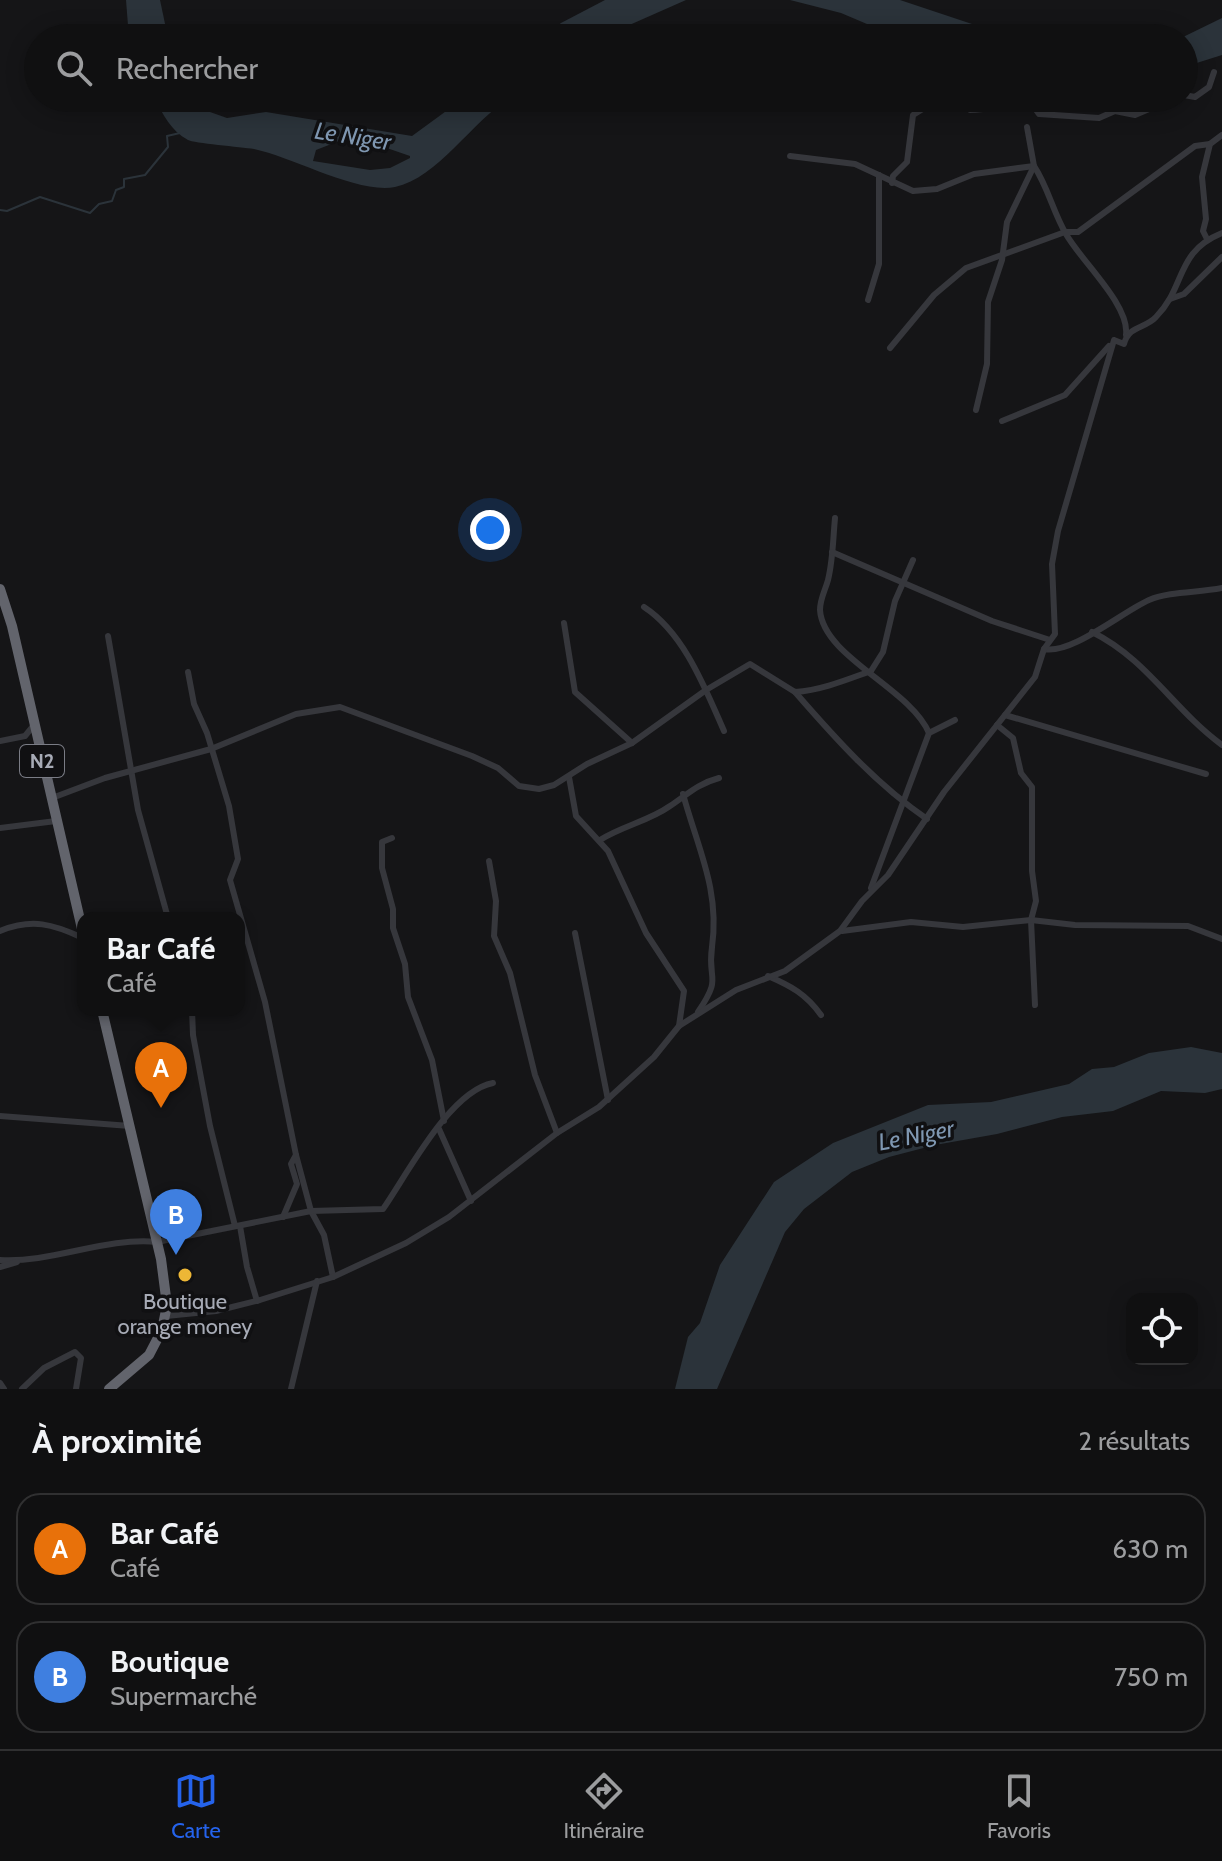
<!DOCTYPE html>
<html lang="fr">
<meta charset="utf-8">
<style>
:root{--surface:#101011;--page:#19191a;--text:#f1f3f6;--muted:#9c9d9f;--line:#303031;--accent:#2563eb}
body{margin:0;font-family:Cabin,sans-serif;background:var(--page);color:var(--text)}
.controls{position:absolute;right:24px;bottom:24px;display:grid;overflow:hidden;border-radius:16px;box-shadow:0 4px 20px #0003}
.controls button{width:72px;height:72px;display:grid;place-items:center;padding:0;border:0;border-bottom:2px solid var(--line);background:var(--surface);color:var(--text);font:40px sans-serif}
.you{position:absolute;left:490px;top:530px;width:28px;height:28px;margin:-20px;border:6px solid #fff;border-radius:50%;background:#1a73e8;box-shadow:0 0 0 12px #1a73e833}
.badge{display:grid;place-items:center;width:52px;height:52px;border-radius:50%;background:var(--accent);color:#fff;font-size:26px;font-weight:700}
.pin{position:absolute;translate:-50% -66px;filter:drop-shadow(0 2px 4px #0008)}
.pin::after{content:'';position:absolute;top:42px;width:28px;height:24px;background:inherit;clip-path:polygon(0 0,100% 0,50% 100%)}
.popup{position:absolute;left:77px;top:912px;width:168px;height:104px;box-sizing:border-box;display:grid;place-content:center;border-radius:16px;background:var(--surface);filter:drop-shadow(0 2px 6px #0005);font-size:26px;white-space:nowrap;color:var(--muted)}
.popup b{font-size:30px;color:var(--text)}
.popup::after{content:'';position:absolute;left:50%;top:100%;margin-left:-16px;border:16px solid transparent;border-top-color:var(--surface)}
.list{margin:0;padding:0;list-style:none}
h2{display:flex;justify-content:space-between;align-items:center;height:104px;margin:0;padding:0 32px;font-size:34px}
h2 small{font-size:26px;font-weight:400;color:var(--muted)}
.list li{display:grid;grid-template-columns:52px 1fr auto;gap:24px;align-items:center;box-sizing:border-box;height:112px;margin:0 16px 16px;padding:0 16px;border:2px solid var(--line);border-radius:24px}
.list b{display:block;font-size:30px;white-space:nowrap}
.list p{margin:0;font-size:26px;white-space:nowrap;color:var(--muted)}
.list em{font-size:26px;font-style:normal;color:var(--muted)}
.icon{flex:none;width:44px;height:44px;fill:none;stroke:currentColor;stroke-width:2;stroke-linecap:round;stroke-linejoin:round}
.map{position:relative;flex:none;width:1222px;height:1389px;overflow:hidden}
.search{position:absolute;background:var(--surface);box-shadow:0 4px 20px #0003;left:24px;right:24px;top:24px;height:88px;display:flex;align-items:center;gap:20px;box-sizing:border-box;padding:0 28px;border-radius:44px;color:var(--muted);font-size:30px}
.sheet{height:360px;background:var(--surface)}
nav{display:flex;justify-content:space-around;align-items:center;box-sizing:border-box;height:112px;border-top:2px solid var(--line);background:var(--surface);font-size:22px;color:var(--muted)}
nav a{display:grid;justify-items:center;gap:4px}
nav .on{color:var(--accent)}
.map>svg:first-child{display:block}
.water{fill:#2b333a;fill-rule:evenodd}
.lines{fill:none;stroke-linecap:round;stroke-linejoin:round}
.stream{stroke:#2b333a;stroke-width:2}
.street{stroke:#36373c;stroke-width:6}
.highway{stroke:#62646c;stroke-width:10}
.poi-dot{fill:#edb736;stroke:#101012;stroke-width:3}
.labels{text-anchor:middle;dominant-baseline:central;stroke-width:7;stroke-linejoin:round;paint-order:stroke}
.shield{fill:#101012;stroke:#7a7c85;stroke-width:2}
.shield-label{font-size:20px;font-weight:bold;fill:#a7abb6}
.poi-label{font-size:22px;fill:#a7abb6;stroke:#101012}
.water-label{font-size:24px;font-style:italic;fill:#7f97b1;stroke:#101012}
</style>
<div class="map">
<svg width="1222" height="1389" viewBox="0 0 1222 1389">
<rect width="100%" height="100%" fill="#151517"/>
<g class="water">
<polygon points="126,0 160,0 168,38 129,38"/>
<polygon points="605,0 686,0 600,38 542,38 561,23"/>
<polygon points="790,0 900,0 990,30 1001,38 900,38 841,13"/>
<polygon points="1222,18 1222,55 1184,67 1181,38"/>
<path d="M 154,98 L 198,98 L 210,112 L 227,118 L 266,112 L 412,136 L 464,98 L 510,98 C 472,121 438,178 395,187 C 357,194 293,157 254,149 C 241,147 193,143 188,140 C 171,131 163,114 154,98 ZM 352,136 L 410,156 L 410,158 L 390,168 L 370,170 L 313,161 L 316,150 Z"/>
<polygon points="1055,98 1121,98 1077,108"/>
<polygon points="1191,1047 1222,1053 1222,1089 1205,1093 1161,1091 1113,1111 1062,1117 997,1134 935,1145 889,1157 852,1172 804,1209 785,1232 717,1389 675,1389 688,1337 700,1323 720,1265 774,1182 833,1143 928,1105 991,1102 1069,1084 1092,1069 1114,1067 1149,1053"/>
</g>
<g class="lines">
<polyline class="stream" points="0,210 7,211 40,197 90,213 99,204 112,201 116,190 124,187 124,179 145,175 168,147 167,136 180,133"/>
<g class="street">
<polyline points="1184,95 1195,97 1209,87 1214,72"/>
<path d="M 956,98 L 970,110 C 994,110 1009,101 1031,103 L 1039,114 L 1099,118 L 1115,111 L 1135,115 L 1175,98"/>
<path d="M 790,156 L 855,164 L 913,191 L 937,189 L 974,174 L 1034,166 C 1048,187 1053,212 1066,234 C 1081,261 1130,305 1126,335"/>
<polyline points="892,183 893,176 907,162 913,115 926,107 927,98"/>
<polyline points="1207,239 1203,231 1206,219 1202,177 1210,144 1222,135"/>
<polyline points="1170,299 1184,294 1222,257"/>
<polyline points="868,300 879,264 879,175"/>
<polyline points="890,348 934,295 966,268 1065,232 1078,232 1195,146 1210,144"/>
<polyline points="976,410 987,364 988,302 1002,260 1007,222 1034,166 1027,127"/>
<polyline points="1002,421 1065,395 1109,346"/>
<path d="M 835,518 C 833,539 833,560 828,580 C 825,591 820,599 820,610 C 823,657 910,688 929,733"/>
<polyline points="832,552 992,621 1050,640"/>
<path d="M 644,607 C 684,633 705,688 724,731"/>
<polyline points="564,623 575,692 632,743"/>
<path d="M 1092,632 C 1147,659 1174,710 1222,745"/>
<polyline points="108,636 138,810 168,918"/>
<path d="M 1044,649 C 1071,655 1122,612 1149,600 C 1171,591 1198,593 1222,588"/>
<polyline points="188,672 194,704 207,733 229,806 238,859 230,880 265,1002 296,1155 311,1211 324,1235 333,1277"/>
<path d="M 795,692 C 835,738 876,784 927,819"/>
<polyline points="1005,715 1206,774"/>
<polyline points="997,725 1013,738 1021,773 1032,787 1032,871 1036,901 1031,920 1035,1005"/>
<polyline points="0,741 25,736 34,725"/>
<polyline points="569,777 576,816 608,851 646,933 684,991 679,1026"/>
<path d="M 683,794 C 698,849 720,890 712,947 C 707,982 723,975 698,1012"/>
<path d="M 52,798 L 105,778 L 211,749 L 296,714 L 340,707 L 472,756 L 498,768 L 519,786 L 539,789 L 554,785 L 587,764 L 632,743 L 706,690 L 750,664 L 795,692 C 822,690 846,680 871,671 L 883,652 L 895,601 L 913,560"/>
<polyline points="0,828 56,821"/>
<polyline points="392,838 382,842 382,868 393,909 393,928 405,964 408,997 432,1060 444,1121"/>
<path d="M 600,840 C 622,826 649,821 670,806 C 688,794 697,784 719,778"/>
<polyline points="489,861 496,901 494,936 510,973 535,1075 557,1133"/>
<polyline points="871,888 929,733 955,720"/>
<path d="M 0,931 C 32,918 53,924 83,938"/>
<polyline points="842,931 911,922 963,927 1031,920 1075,925 1188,926 1222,939"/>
<polyline points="575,933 608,1100"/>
<path d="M 768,976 C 791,986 806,994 821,1015"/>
<polyline points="192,1010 193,1035 210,1126 235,1226"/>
<polyline points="0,1116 130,1126"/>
<polyline points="439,1129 471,1201"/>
<polyline points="283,1217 297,1184 291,1164 296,1155"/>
<polyline points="240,1226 247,1267 257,1301"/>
<path d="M 0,1260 C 53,1263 104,1237 157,1242 L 311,1211 L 383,1209 C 408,1173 450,1091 493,1083"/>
<polyline points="0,1267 17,1262"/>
<path d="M 166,1316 L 216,1311 L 260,1300 L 333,1277 L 406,1243 L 449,1217 L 557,1133 L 599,1107 L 654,1057 L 679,1026 L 736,990 L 785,971 L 840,931 L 862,901 L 888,875 L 944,792 L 1035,677 L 1044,649 L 1055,634 L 1052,564 L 1058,531 L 1114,340 L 1124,344 C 1129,325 1145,329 1156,317 C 1186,287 1175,252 1222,233"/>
<polyline points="0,1383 4,1389"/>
<polyline points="22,1389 44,1368 75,1352 81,1358 76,1389"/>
<polyline points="291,1389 317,1281"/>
</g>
<g class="highway">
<polyline points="0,589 12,626 83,933"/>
<polyline points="102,1010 161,1259 167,1305 162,1330 149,1355 109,1389"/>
</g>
</g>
<circle class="poi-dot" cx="185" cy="1275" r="8"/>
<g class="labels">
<rect class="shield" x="20" y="745" width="44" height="32" rx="6"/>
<g class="shield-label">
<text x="42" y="761">N2</text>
</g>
<g class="poi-label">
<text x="185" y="1301">Boutique<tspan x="185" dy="25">orange money</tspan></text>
</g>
<g class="water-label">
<text transform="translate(353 136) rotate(9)">Le Niger</text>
<text transform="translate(916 1135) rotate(-11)">Le Niger</text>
</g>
</g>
</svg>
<div class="controls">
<button><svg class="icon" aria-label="locate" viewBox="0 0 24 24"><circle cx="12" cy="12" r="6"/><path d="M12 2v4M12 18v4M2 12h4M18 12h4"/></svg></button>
</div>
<div class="you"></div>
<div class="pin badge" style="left:161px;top:1108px;background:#e8710a">A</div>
<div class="popup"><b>Bar Café</b>Café</div>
<div class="pin badge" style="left:176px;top:1255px;background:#3f7fe0">B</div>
<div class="search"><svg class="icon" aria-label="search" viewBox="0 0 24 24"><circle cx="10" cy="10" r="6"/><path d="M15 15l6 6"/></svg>Rechercher</div>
</div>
<section class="sheet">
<h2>À proximité<small>2 résultats</small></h2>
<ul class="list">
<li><span class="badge" style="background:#e8710a">A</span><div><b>Bar Café</b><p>Café</p></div><em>630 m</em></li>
<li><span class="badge" style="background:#3f7fe0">B</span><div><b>Boutique</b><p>Supermarché</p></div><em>750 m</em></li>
</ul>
</section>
<nav>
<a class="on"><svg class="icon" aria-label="map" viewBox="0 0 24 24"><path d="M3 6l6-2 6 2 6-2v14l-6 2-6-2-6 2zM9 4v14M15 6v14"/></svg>Carte</a>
<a><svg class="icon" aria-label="directions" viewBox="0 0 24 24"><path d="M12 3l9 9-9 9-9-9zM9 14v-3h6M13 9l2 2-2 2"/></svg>Itinéraire</a>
<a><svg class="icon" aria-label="saved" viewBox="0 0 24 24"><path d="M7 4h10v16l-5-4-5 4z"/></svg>Favoris</a>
</nav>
